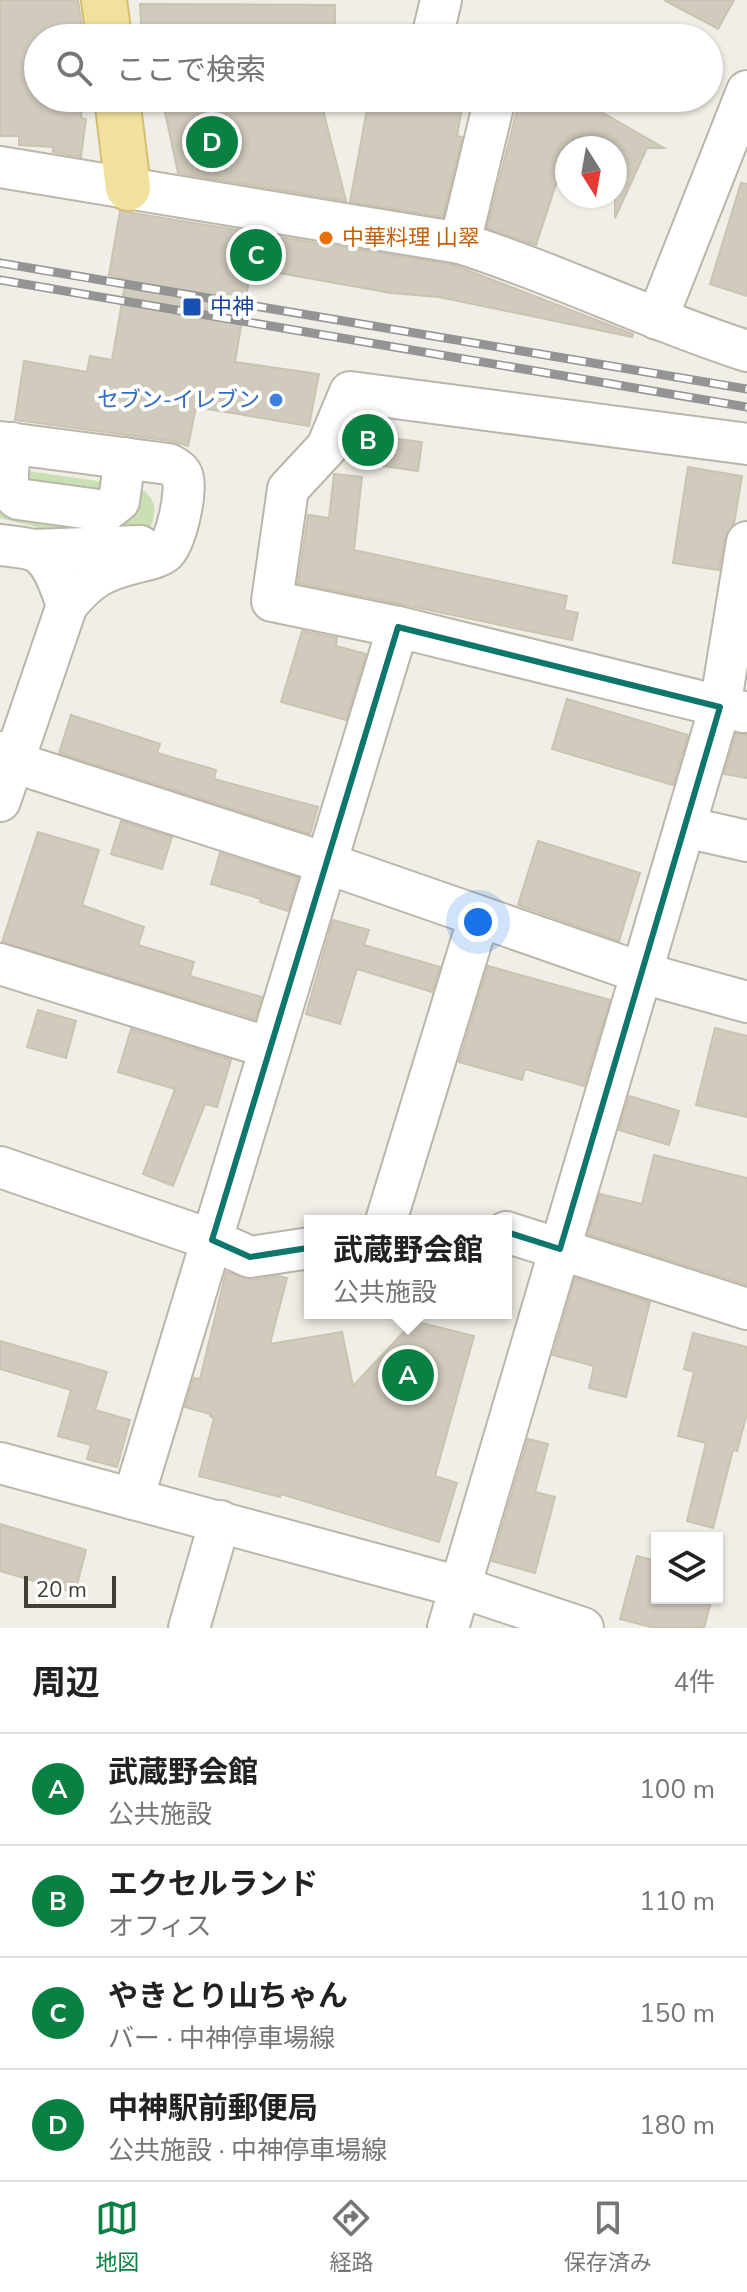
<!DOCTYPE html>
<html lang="ja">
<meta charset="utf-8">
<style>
:root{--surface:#fff;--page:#f2f2f2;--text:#222;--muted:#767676;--line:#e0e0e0;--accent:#0b8043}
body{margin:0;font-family:"Nunito Sans","Noto Sans JP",sans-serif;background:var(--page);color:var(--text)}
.controls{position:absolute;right:24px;bottom:24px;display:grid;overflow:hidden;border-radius:0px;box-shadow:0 2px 6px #0004}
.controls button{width:72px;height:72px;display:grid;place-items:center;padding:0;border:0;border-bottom:2px solid var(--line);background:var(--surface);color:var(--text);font:40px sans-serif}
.compass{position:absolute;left:555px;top:136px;width:72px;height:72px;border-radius:50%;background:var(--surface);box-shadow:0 2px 6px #0004;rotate:169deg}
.scale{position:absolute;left:24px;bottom:20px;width:92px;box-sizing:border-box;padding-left:8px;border:4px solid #423f36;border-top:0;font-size:22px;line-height:28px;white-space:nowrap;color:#423f36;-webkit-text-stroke:6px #fff;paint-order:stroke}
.you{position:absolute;left:478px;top:922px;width:28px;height:28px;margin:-20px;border:6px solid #fff;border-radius:50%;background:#1a73e8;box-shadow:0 0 0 12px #1a73e833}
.badge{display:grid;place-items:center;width:52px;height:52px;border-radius:50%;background:var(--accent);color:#fff;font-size:26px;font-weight:700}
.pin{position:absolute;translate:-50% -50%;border:4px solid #fff;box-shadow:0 2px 8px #0006}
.popup{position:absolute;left:304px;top:1215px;width:208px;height:104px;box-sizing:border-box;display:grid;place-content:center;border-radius:0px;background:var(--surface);filter:drop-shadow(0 2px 6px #0005);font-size:26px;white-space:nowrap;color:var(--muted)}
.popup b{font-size:30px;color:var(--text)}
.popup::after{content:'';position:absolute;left:50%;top:100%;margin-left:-16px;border:16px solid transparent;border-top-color:var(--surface)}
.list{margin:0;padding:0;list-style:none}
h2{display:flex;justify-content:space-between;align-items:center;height:104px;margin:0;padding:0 32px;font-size:34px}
h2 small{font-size:26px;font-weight:400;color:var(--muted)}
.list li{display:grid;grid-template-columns:52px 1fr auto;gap:24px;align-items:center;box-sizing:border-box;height:112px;padding:0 32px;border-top:2px solid var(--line)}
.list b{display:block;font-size:30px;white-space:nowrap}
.list p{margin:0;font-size:26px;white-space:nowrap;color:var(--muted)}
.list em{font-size:26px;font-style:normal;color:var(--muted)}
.icon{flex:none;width:44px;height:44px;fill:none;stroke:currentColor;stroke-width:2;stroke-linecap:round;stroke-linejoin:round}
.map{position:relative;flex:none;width:747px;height:1628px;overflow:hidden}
.search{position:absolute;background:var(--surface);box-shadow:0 2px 6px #0004;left:24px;right:24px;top:24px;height:88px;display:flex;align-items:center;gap:20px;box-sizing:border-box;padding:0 28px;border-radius:44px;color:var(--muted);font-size:30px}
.sheet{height:552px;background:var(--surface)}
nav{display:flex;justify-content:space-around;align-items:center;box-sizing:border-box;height:112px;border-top:2px solid var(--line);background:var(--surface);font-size:22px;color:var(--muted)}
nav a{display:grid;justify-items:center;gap:4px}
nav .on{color:var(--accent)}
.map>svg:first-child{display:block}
.green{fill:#c8e0b3}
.building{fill:#d1cbbd;stroke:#cbc3b1;stroke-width:2}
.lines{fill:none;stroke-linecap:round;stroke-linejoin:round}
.minor-casing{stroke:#bbb6aa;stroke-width:44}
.major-casing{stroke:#d4bf70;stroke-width:48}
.minor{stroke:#fff;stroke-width:40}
.major{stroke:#f2e19e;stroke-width:44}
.rail-casing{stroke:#949494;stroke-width:9}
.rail{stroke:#fff;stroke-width:6;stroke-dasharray:18;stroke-linecap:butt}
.marked{fill:none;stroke:#0f766e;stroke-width:6;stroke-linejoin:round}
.food-dot{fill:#e8710a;stroke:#fff;stroke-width:3}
.transit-dot{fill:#1a4fb4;stroke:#fff;stroke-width:3}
.shop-dot{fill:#3f7fe0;stroke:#fff;stroke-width:3}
.labels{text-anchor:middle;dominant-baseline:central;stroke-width:8;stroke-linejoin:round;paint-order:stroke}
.food-label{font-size:22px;fill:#c56008;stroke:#fff;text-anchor:start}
.transit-label{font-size:22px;fill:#164399;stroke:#fff;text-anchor:start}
.shop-label{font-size:22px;fill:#366cbe;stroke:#fff;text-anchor:end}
</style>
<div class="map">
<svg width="747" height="1628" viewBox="0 0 747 1628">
<rect width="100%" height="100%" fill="#f0eee6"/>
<g class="green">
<polygon points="27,471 105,482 103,489 25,478"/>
<path d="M 141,490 L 145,491 C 158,503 156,517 148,532 L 51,542 L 36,527 L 0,518 L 0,506 L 136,497 Z"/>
</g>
<g class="building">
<polygon points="0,0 78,0 83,35 38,35 38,98 82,98 81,118 86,119 81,157 53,152 53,147 19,145 19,136 0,136"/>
<polygon points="664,0 734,0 718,29"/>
<polygon points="140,4 335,5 335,38 142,38"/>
<polygon points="188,98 320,98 346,201 178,173 163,103"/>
<polygon points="369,98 464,98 457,136 462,137 443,217 350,202"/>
<polygon points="520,98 577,98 664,148 647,148 615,218 615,148 567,148 567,171 561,169 536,245 487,228"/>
<polygon points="741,183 747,184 747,296 710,284"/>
<polygon points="120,211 454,265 633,334 632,337 439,297 391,293 251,268 235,362 319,374 309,426 196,407 188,446 171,441 15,420 24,361 87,372 90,356 112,360 126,279 109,275"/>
<polygon points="359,434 422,442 418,471 355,462"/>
<polygon points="688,467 742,476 734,524 725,538 719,570 673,563"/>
<polygon points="334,474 362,477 354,550 567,596 564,610 578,613 572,640 298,583 308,515 329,518"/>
<polygon points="302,631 337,638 336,646 366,654 346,720 281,702"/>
<polygon points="567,699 688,735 673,785 552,749"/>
<polygon points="71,715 160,744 157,753 216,770 214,779 318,807 310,834 59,753"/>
<polygon points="736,734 747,734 747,778 724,774"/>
<polygon points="121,821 172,837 162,869 111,854"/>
<polygon points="38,832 99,850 82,905 144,927 138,945 194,962 190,976 262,997 255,1019 2,942"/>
<polygon points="538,841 640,873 619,941 518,905"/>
<polygon points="220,853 298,878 288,911 260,902 261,899 211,884"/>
<polygon points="333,920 369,930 364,945 440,967 432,992 357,969 340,1024 306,1014"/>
<polygon points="488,966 610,1000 584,1086 525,1069 522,1080 459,1062"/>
<polygon points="38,1010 76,1021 66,1058 27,1047"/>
<polygon points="715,1028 747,1036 747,1117 696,1105"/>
<polygon points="131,1029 231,1060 217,1107 205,1104 173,1186 143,1174 175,1089 118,1072"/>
<polygon points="629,1096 679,1111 669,1145 619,1130"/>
<polygon points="654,1155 747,1178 747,1285 588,1234 600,1194 642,1204"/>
<polygon points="226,1272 253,1280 278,1276 287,1278 270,1344 342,1332 353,1386 414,1321 474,1336 435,1476 457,1483 439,1542 281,1494 280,1497 199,1476 214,1418 210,1416 210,1414 185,1407 194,1378 200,1379"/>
<polygon points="575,1278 650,1302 626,1397 589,1388 594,1366 553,1355"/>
<polygon points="693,1333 747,1347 747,1413 737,1451 733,1450 713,1528 687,1521 706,1443 678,1436 694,1372 684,1369"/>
<polygon points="0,1341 107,1372 95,1410 130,1420 117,1467 87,1459 91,1445 58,1436 71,1390 0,1369"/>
<polygon points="528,1439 548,1444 535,1492 555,1497 535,1573 492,1561"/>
<polygon points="0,1524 86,1550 75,1593 0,1571"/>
<polygon points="637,1556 657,1561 657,1598 712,1598 704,1628 655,1628 620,1619"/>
</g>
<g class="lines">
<defs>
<g id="minor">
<polyline points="432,38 441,0"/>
<path d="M 0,167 L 460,243 C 558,274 650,320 747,351"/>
<polyline points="460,243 495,98"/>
<polyline points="657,319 747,91"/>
<path d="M 0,442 L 168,464 C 174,467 179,469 182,475 C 188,489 176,544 164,553 C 156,559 144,560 134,563 C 101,571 89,579 67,605 C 60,587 53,558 33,550 C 23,547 10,546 0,545"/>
<path d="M 12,443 C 10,461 1,487 18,499 L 106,511 L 119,501 L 125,458"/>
<polyline points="33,550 140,546"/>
<polyline points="744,712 398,627 272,601 288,489 327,447 350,392 747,444"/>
<polyline points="0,752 13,762 326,863 642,973 747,1002"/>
<polyline points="0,801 67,605"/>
<polyline points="685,827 747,841"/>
<polyline points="0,964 270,1048"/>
<polyline points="0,1167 212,1240 250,1257 310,1248"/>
<polyline points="386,1221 479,917"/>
<polyline points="506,1232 747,1309"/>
<polyline points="0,1463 460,1587 583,1628"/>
<polyline points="133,1499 398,627"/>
<polyline points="189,1628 220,1521"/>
<polyline points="448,1628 720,707 747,542"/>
</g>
<g id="major">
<polyline points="104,0 109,38"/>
<polyline points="117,98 128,188"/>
</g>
</defs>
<use href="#minor" class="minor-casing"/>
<use href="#major" class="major-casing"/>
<use href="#minor" class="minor"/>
<use href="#major" class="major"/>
<defs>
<g id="rail">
<polyline points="0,263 747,389"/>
<polyline points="0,280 747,407"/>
</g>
</defs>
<use href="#rail" class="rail-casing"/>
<use href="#rail" class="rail"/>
</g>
<path class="marked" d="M 398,627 L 720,707 L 560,1249 L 475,1222 L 250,1257 L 212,1240 Z"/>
<circle class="food-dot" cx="326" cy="238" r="8"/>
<rect class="transit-dot" x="182" y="297" width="20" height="20" rx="4"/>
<circle class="shop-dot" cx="276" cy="400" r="8"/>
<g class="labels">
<g class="food-label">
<text x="342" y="238">中華料理 山翠</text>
</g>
<g class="transit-label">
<text x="210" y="307">中神</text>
</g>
<g class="shop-label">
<text x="260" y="400">セブン-イレブン</text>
</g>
</g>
</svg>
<div class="controls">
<button><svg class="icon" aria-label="layers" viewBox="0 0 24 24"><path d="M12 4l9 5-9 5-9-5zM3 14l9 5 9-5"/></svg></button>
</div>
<svg class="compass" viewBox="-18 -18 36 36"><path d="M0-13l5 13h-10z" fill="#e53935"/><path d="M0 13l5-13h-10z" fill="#767676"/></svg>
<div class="scale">20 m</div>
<div class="you"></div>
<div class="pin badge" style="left:408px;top:1375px">A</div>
<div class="popup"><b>武蔵野会館</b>公共施設</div>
<div class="pin badge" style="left:368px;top:440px">B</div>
<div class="pin badge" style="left:256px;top:255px">C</div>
<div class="pin badge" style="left:212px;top:142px">D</div>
<div class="search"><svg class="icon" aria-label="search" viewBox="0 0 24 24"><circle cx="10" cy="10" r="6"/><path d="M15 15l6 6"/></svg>ここで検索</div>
</div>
<section class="sheet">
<h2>周辺<small>4件</small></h2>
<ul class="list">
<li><span class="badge">A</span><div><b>武蔵野会館</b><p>公共施設</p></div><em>100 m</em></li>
<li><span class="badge">B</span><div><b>エクセルランド</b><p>オフィス</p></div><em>110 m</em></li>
<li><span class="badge">C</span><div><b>やきとり山ちゃん</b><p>バー · 中神停車場線</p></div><em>150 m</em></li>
<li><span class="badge">D</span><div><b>中神駅前郵便局</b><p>公共施設 · 中神停車場線</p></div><em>180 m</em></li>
</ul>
</section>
<nav>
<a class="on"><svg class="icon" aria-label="map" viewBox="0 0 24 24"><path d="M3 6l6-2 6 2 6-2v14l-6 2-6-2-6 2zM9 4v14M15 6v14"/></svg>地図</a>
<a><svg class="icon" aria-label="directions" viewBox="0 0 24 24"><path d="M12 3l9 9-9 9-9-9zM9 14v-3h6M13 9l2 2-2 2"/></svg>経路</a>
<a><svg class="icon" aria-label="saved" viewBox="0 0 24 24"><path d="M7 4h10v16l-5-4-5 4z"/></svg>保存済み</a>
</nav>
